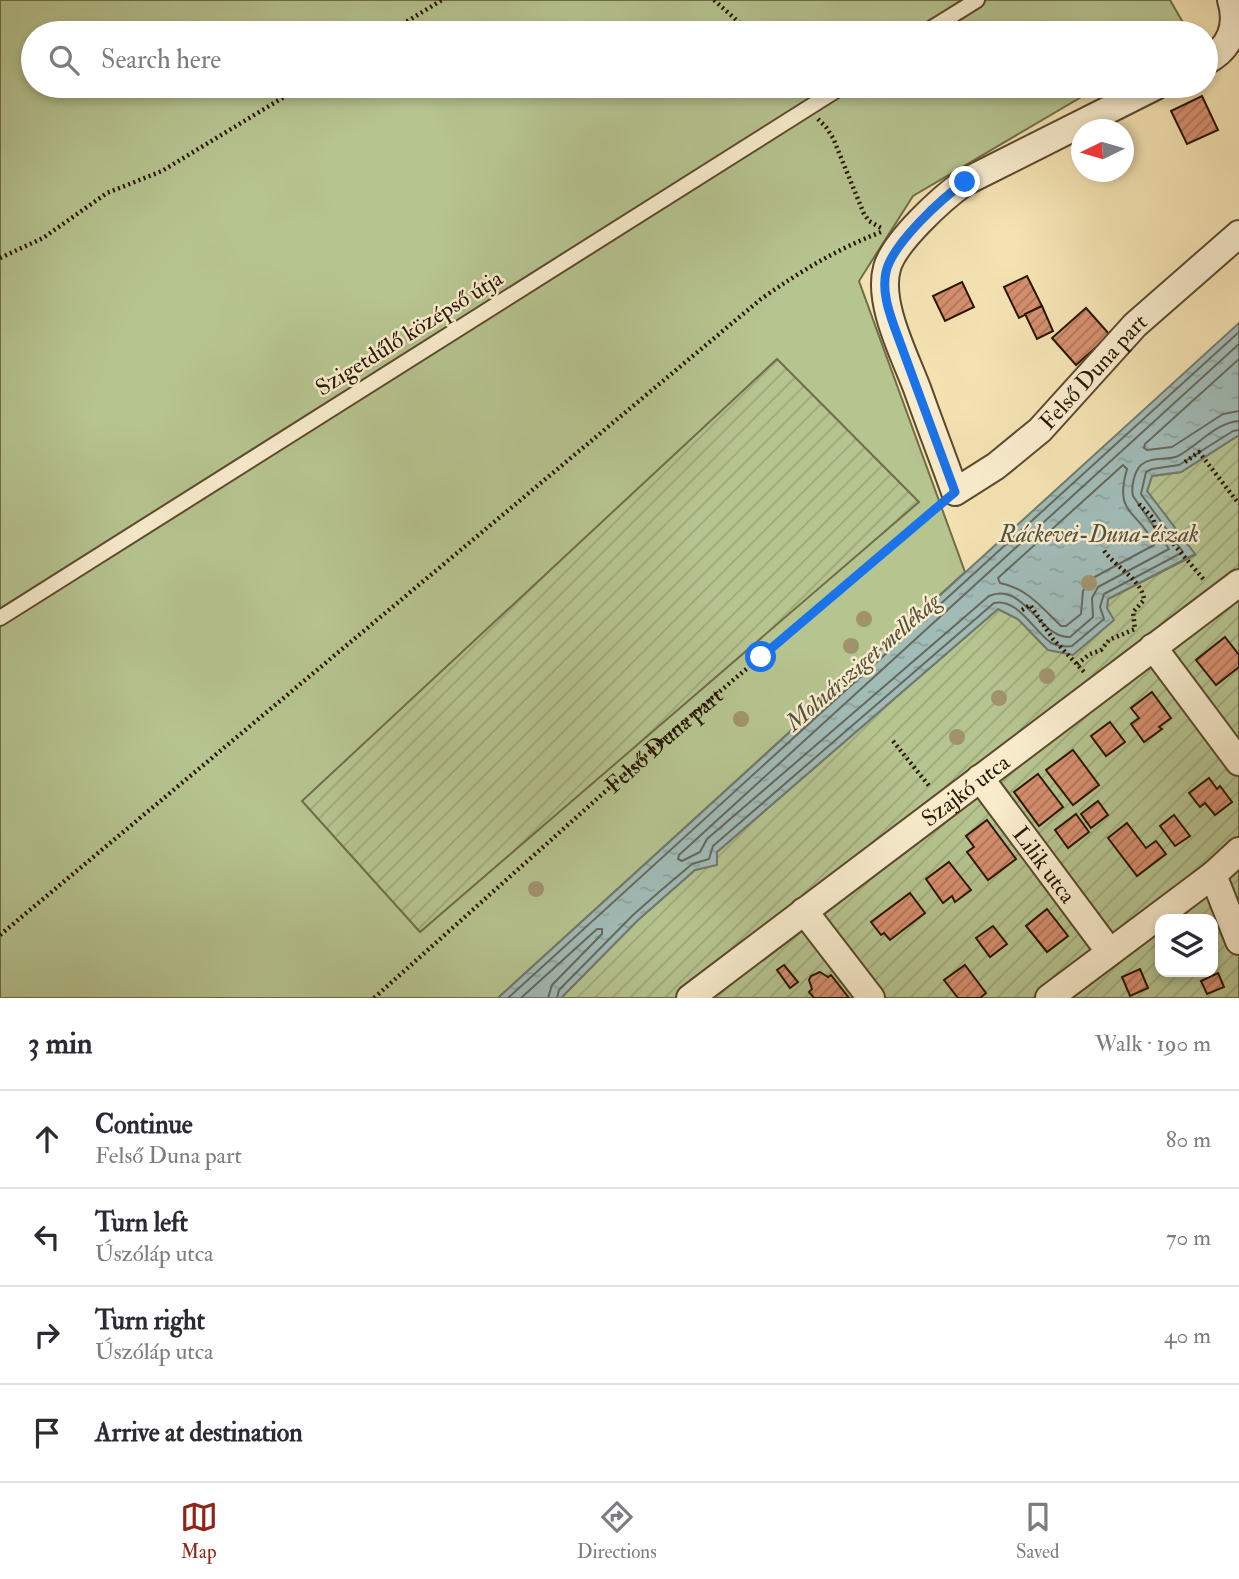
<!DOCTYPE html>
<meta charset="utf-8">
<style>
:root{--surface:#fff;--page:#f7f7f7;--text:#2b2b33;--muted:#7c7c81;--line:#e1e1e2;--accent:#8f2418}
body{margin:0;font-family:"IM FELL Double Pica",serif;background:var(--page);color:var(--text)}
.controls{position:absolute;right:21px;bottom:21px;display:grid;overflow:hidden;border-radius:14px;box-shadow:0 4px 10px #0003}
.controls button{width:63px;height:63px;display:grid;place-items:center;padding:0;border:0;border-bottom:2px solid var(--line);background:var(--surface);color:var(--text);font:35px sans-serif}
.compass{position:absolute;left:1071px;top:119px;width:63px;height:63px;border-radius:50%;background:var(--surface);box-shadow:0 4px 10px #0003;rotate:265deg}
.stop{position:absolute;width:21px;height:21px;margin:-16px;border:5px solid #1a73e8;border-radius:50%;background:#fff}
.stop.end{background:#1a73e8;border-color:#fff;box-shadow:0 2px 7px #0008}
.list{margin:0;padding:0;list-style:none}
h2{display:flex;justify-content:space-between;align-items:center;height:91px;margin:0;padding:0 28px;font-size:30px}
h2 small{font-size:23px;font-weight:400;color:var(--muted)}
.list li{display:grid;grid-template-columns:46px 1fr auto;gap:21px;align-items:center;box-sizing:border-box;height:98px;padding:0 28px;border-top:2px solid var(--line)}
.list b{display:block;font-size:26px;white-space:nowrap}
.list p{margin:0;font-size:23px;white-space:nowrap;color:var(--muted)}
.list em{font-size:23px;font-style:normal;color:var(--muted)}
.icon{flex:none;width:38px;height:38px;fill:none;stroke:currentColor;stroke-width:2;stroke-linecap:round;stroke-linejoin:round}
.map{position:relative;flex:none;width:1239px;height:998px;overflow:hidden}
.search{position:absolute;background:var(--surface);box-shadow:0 4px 10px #0003;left:21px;right:21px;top:21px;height:77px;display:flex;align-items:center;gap:18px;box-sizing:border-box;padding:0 24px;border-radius:38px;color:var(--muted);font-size:26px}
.sheet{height:483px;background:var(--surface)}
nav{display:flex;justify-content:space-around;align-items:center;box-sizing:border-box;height:98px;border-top:2px solid var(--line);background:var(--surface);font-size:19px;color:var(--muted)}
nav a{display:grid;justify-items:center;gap:4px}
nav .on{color:var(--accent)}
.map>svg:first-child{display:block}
.grass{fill:#b6c490;stroke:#706d48;stroke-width:2}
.garden{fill:url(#garden-furrows);stroke:#706d48;stroke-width:2;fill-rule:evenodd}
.water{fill:url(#water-ripples);stroke:#71796e;stroke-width:2}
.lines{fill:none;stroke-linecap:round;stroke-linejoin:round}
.shore{stroke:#66685c;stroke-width:2}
.building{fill:url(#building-hatch);stroke:#2a1600;stroke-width:2}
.service-casing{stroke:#5c492c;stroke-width:18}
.minor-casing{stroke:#5c492c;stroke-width:30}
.path{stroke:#2a1600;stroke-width:4.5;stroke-dasharray:2 3.5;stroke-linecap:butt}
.service{stroke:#f8eccd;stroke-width:14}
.minor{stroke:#f8eccd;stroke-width:26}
.tree{fill:#a0936c}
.route{stroke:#1a73e8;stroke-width:9}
.labels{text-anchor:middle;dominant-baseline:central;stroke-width:5;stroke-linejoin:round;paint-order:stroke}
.street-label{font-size:23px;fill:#2a1600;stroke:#f8eccd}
.water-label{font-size:24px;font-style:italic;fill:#545040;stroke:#f8eccd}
</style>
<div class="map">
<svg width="1239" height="998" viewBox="0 0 1239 998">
<defs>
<pattern id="garden-furrows" width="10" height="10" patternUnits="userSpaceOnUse" patternTransform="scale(1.75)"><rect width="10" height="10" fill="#b6c490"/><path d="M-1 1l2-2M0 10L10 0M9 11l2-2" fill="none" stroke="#9da87a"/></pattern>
<pattern id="water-ripples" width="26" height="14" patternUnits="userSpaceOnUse" patternTransform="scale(1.75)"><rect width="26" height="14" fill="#a1bbb7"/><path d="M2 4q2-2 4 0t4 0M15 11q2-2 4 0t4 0" fill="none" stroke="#8ba09c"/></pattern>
<pattern id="building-hatch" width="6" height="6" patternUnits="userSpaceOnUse" patternTransform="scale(1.75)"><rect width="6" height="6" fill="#d68f6f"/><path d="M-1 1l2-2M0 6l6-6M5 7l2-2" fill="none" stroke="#ae7459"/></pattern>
</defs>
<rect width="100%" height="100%" fill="#f4e2b2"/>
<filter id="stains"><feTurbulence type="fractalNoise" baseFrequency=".00286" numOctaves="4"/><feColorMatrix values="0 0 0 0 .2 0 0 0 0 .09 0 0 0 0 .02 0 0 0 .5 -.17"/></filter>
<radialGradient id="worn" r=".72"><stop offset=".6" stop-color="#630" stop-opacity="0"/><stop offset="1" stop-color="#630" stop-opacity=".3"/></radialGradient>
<polygon class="grass" points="0,0 1170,0 1189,33 33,33 33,86 1100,86 913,196 859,281 965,572 498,998 0,998"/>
<g class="garden">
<polygon points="777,359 919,502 420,932 302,801"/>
<path d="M 1239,435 L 1239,998 L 561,998 L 638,920 L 695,870 L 716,865 L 717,852 L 998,609 L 1018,619 L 1048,650 L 1107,608 L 1108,599 L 1195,555 L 1147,491 L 1152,476 L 1181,472 ZM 1160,919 L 1213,919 L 1213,972 L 1160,972 Z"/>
</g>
<polygon class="water" points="1239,323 1239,435 1181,472 1152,476 1147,491 1195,554 1108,599 1107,608 1114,620 1073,655 1048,650 1018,619 998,609 717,852 717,865 695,870 638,920 561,998 498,998"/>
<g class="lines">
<g class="shore">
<path d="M 1239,344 L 679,855 L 678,859 L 682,861 L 700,852 L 707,839 L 989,596 C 1024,581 1040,639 1070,637 L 1093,617 L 1092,598 L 1098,587 L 1169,549 L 1133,496 C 1131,487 1134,472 1141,465 C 1151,456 1167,461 1178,456 C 1197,446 1217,422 1239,421"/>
<polyline points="1239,359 1145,444 1144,448 1147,450 1172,447 1223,414 1239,411"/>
<path d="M 1123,465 L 1127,469 C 1113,517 1140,510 1154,545 L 1091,579 L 1083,591 L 1081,614 L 1066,626 L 1061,626 C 1042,608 1027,588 1000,583 L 998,578 Z"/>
<polyline points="508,998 1239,332"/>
<polyline points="521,998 597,929 602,929 602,934 552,985 548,998"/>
<path d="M 557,998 L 559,990 L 633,915 L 659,892 L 692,864 L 709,859 L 713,846 L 994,603 C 1018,598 1033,630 1050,642 C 1055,646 1065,647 1072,646 L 1104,619 L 1100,607 L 1104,594 L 1183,552 L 1141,494 L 1146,472 L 1152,469 L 1179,465 L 1233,431 L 1239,430"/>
</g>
</g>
<g class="building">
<polygon points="1202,96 1218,130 1187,144 1171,111"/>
<polygon points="1027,276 1042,306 1019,318 1004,287"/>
<polygon points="962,282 974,307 945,321 933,296"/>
<polygon points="1042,306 1053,331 1037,339 1025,314"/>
<polygon points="1086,308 1110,335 1076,365 1052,338"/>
<polygon points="1225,637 1239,655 1239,667 1216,685 1196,660"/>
<polygon points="1152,692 1171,718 1159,727 1162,729 1144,742 1131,724 1139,718 1131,708"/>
<polygon points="1110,722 1125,742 1106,756 1091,736"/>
<polygon points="1073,750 1099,785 1073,805 1046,770"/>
<polygon points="1038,774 1063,807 1039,826 1014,792"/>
<polygon points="1209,778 1217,789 1220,786 1232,802 1215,815 1205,803 1200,807 1189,793"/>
<polygon points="1098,801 1108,815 1091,828 1081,814"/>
<polygon points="1076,814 1089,832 1068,848 1055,830"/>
<polygon points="1174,815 1190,836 1175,846 1160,826"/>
<polygon points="987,820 1016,859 988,880 967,852 974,847 966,836"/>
<polygon points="1127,823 1146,848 1156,841 1166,854 1137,876 1108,838"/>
<polygon points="949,862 971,890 955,902 952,896 943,903 926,879"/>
<polygon points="910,893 925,913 890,940 884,933 881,935 871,922"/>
<polygon points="1047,909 1068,936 1047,952 1026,926"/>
<polygon points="993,926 1007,944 990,957 976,938"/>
<polygon points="784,965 798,982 790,988 777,970"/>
<polygon points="965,965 986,993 980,998 958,998 944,980"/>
<polygon points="1140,969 1148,988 1130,996 1122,977"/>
<polygon points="820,972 828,977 831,975 849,998 814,998 809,992 812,989 809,980 811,976"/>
<polygon points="1218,973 1224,987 1207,994 1201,981"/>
</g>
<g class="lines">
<defs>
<g id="service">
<polyline points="924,33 977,0"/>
<polyline points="0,618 843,86"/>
</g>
<g id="minor">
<path d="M 1206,61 C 1230,49 1239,26 1231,0"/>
<path id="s2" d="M 1156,86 L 965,182 C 942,198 894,242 887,268 C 877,304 906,358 918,391 C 930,425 943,458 955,492 L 996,466 L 1040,430 L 1135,325 L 1239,234"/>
<polyline points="1153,647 1239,762"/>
<path id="s3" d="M 980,778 L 1109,951"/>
<polyline points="1213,875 1239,941"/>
<polyline points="804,911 871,998"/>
<path id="s4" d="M 690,998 L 1239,583"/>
<polyline points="1049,998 1213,875 1239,851"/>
</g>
</defs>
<use href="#service" class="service-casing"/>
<use href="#minor" class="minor-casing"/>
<g class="path">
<polyline points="714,0 751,33"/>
<polyline points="388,33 442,0"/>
<polyline points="818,119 826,127 833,138 864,214 869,221 883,229"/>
<polyline points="0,258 43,238 107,193 162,171 302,86"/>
<polyline points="1185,462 1199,452 1239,504"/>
<polyline points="1139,504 1153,518 1156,530 1165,534 1205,581"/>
<polyline points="1022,610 1030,605 1053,639 1085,673"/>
<path d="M 1077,664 L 1090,654 L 1101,650 L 1109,640 L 1135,629 L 1133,612 L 1144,600 C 1142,579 1114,567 1103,549"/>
<polyline points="893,741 930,787"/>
<path d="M 0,935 L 761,299 C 801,271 835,250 881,232"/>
<path id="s1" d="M 374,998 L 673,731 L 939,506"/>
</g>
<use href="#service" class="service"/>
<use href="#minor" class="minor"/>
</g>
<g class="tree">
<circle cx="1089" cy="583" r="8"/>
<circle cx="864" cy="619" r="8"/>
<circle cx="851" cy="646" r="8"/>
<circle cx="1047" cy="676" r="8"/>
<circle cx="999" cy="698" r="8"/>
<circle cx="741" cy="719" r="8"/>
<circle cx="957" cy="737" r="8"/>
<circle cx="536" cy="889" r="8"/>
</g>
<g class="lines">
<path class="route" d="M 761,657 L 955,492 L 894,326 C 888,309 882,290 886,272 C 892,244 942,198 965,182"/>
</g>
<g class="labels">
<g class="street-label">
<text transform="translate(409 333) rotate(-32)">Szigetdűlő középső útja</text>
<text stroke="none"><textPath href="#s2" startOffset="752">Felső Duna part</textPath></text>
<text stroke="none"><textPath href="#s1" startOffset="388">Felső Duna part</textPath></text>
<text stroke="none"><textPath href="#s4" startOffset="345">Szajkó utca</textPath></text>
<text stroke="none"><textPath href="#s3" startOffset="108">Lilik utca</textPath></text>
</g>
<g class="water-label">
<text x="1099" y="534">Ráckevei-Duna-észak</text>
<text transform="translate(863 662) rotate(-41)">Molnársziget mellékág</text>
</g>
</g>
<rect width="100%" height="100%" filter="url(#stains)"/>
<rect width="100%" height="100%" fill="url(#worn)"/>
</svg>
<div class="controls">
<button><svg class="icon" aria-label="layers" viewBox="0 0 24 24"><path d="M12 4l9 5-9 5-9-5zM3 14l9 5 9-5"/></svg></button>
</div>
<svg class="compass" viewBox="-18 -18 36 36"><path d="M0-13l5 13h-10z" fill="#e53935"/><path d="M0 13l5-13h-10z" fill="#7c7c81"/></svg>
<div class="stop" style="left:761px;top:657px"></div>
<div class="stop end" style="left:965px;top:182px"></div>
<div class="search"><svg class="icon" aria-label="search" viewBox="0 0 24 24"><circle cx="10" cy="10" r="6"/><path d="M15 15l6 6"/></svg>Search here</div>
</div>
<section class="sheet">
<h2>3 min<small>Walk · 190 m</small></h2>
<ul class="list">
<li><svg class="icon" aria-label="ahead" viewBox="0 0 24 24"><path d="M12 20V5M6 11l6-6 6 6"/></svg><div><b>Continue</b><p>Felső Duna part</p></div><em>80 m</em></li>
<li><svg class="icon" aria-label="left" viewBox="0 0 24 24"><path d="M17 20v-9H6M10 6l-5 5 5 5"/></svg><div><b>Turn left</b><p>Úszóláp utca</p></div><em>70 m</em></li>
<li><svg class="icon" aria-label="right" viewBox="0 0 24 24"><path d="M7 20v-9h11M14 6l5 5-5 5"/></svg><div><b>Turn right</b><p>Úszóláp utca</p></div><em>40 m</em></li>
<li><svg class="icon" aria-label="arrive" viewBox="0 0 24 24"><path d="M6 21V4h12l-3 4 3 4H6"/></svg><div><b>Arrive at destination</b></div></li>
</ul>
</section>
<nav>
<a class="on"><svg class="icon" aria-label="map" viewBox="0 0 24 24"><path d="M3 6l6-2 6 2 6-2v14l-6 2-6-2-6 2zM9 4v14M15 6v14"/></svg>Map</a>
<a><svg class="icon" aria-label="directions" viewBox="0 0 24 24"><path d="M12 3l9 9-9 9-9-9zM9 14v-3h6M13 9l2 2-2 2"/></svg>Directions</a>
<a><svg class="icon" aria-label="saved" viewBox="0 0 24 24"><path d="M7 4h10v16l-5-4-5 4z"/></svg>Saved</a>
</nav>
